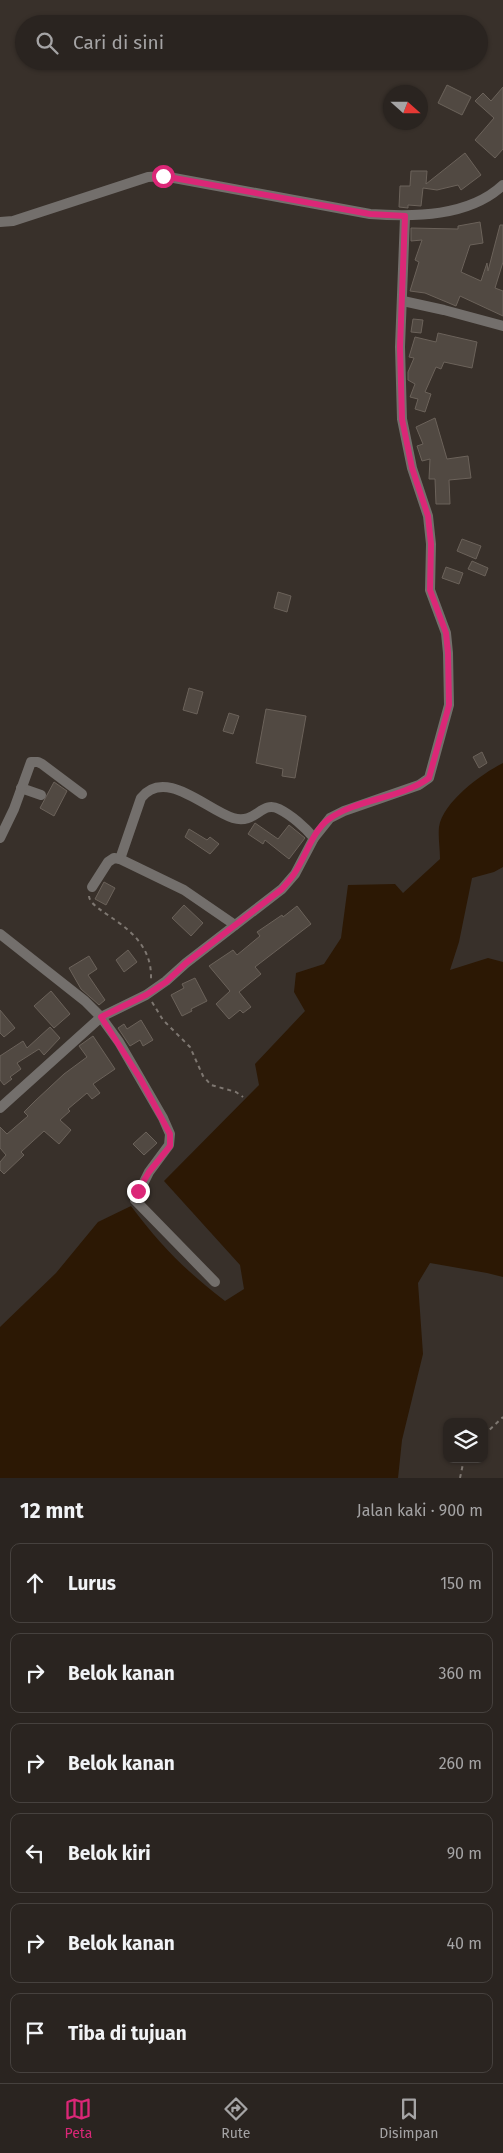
<!DOCTYPE html>
<html lang="id">
<meta charset="utf-8">
<style>
:root{--surface:#2a2420;--page:#322c29;--text:#f1f3f6;--muted:#a5a4a5;--line:#46413e;--accent:#db2777}
body{margin:0;font-family:"Fira Sans",sans-serif;background:var(--page);color:var(--text)}
.controls{position:absolute;right:15px;bottom:15px;display:grid;overflow:hidden;border-radius:10px;box-shadow:0 1px 4px #0004}
.controls button{width:45px;height:45px;display:grid;place-items:center;padding:0;border:0;border-bottom:1px solid var(--line);background:var(--surface);color:var(--text);font:25px sans-serif}
.compass{position:absolute;left:383px;top:85px;width:45px;height:45px;border-radius:50%;background:var(--surface);box-shadow:0 1px 4px #0004;rotate:111deg}
.stop{position:absolute;width:15px;height:15px;margin:-11px;border:4px solid #db2777;border-radius:50%;background:#fff}
.stop.end{background:#db2777;border-color:#fff;box-shadow:0 1px 5px #0008}
.list{margin:0;padding:0;list-style:none}
h2{display:flex;justify-content:space-between;align-items:center;height:65px;margin:0;padding:0 20px;font-size:21px}
h2 small{font-size:16px;font-weight:400;color:var(--muted)}
.list li{display:grid;grid-template-columns:32px 1fr auto;gap:15px;align-items:center;box-sizing:border-box;height:80px;margin:0 10px 10px;padding:0 10px;border:1px solid var(--line);border-radius:10px}
.list b{display:block;font-size:19px;white-space:nowrap}
.list em{font-size:16px;font-style:normal;color:var(--muted)}
.icon{flex:none;width:28px;height:28px;fill:none;stroke:currentColor;stroke-width:2;stroke-linecap:round;stroke-linejoin:round}
.map{position:relative;flex:none;width:503px;height:1478px;overflow:hidden}
.search{position:absolute;background:var(--surface);box-shadow:0 1px 4px #0004;left:15px;right:15px;top:15px;height:55px;display:flex;align-items:center;gap:12px;box-sizing:border-box;padding:0 18px;border-radius:28px;color:var(--muted);font-size:19px}
.sheet{height:605px;background:var(--surface)}
nav{display:flex;justify-content:space-around;align-items:center;box-sizing:border-box;height:70px;border-top:1px solid var(--line);background:var(--surface);font-size:14px;color:var(--muted)}
nav a{display:grid;justify-items:center;gap:2px}
nav .on{color:var(--accent)}
.map>svg:first-child{display:block}
.water{fill:#2c1804}
.building{fill:#514942;stroke:#6b625a}
.lines{fill:none;stroke-linecap:round;stroke-linejoin:round}
.path{stroke:#7e7771;stroke-width:2;stroke-dasharray:4 4;stroke-linecap:butt}
.minor{stroke:#736f6c;stroke-width:10}
.route{stroke:#db2777;stroke-width:6}
</style>
<div class="map">
<svg width="503" height="1478" viewBox="0 0 503 1478">
<rect width="100%" height="100%" fill="#38302a"/>
<path class="water" d="M 503,763 L 503,867 L 494,872 L 472,878 L 459,942 L 450,970 L 488,958 L 503,962 L 503,1277 L 487,1273 L 430,1263 L 418,1283 L 423,1354 L 402,1440 L 398,1478 L 0,1478 L 0,1327 L 56,1273 L 98,1222 L 131,1206 C 160,1245 187,1272 225,1301 L 244,1289 L 240,1265 L 164,1181 L 259,1085 L 255,1064 L 305,1011 L 294,992 L 296,973 L 324,964 L 341,938 L 348,885 L 395,884 L 403,893 L 440,859 C 440,849 438,837 439,827 C 443,802 481,774 503,763 Z"/>
<g class="building">
<polygon points="447,85 471,97 462,115 438,103"/>
<polygon points="503,87 503,149 495,158 475,140 494,118 475,101 483,93 491,101"/>
<polygon points="465,153 481,175 461,190 458,185 437,190 423,188 421,206 408,205 408,208 399,207 400,186 410,186 411,171 427,171 426,184"/>
<polygon points="480,222 483,243 470,245 461,272 481,281 487,263 488,271 500,225 503,225 503,262 495,288 503,291 503,316 460,296 456,306 425,293 410,291 419,262 415,260 422,240 411,241 411,228 458,229 458,226"/>
<polygon points="413,319 423,320 421,333 411,332"/>
<polygon points="438,333 477,342 472,368 444,362 441,369 436,367 425,392 431,394 425,412 415,409 418,399 410,397 415,384 408,380 408,372 414,358 409,357 415,337 436,342"/>
<polygon points="435,418 447,459 468,456 471,478 449,480 450,504 436,504 435,479 429,479 430,459 422,461 417,446 423,444 416,427"/>
<polygon points="462,539 481,546 476,559 457,551"/>
<polygon points="472,561 488,568 485,576 468,569"/>
<polygon points="446,567 463,573 459,584 442,578"/>
<polygon points="278,592 291,596 287,612 274,608"/>
<polygon points="189,688 203,692 197,714 183,710"/>
<polygon points="266,709 306,716 295,778 282,776 283,769 256,763"/>
<polygon points="229,713 239,716 233,734 223,731"/>
<polygon points="482,752 487,763 479,768 473,757"/>
<polygon points="54,782 67,791 54,816 40,808"/>
<polygon points="255,823 278,839 289,825 305,838 289,859 265,840 263,844 248,834"/>
<polygon points="189,829 207,840 210,837 219,844 210,854 185,837"/>
<polygon points="104,882 115,888 106,905 95,899"/>
<polygon points="184,905 203,923 191,936 172,918"/>
<polygon points="297,906 311,924 255,967 261,974 239,992 251,1007 243,1013 240,1010 229,1019 216,1004 230,991 209,966 233,950 237,955 260,936 257,932 282,915 283,917"/>
<polygon points="128,950 137,962 124,972 116,960"/>
<polygon points="89,956 97,969 88,975 105,1000 99,1005 81,989 69,968"/>
<polygon points="195,978 207,1001 191,1009 192,1011 182,1016 171,995 184,988 182,984"/>
<polygon points="51,991 70,1014 54,1028 34,1006"/>
<polygon points="0,1010 15,1028 4,1037 0,1033"/>
<polygon points="141,1020 153,1040 143,1046 140,1040 130,1046 118,1028 124,1024 127,1029"/>
<polygon points="50,1027 60,1038 44,1055 39,1049 17,1063 21,1069 10,1077 12,1079 4,1085 0,1080 0,1056 23,1041 27,1048"/>
<polygon points="93,1036 115,1069 93,1084 100,1093 92,1099 87,1093 68,1109 70,1111 60,1120 71,1130 59,1144 44,1131 21,1152 24,1155 4,1174 0,1170 0,1162 6,1155 0,1148 0,1127 7,1134 28,1116 24,1112 35,1101 64,1074 87,1057 79,1046"/>
<polygon points="146,1132 157,1143 144,1155 133,1144"/>
</g>
<g class="lines">
<g class="path">
<path d="M 89,896 C 90,914 153,926 151,979"/>
<polyline points="152,1002 163,1020 190,1047 203,1076 211,1085 236,1092 243,1097"/>
<polyline points="484,1435 503,1417"/>
<polyline points="460,1478 464,1459"/>
</g>
<g class="minor">
<path d="M 0,222 L 13,221 L 148,177 L 163,176 L 370,214 C 414,217 469,217 503,185"/>
<polyline points="403,301 444,310 503,326"/>
<polyline points="21,788 41,795"/>
<polyline points="0,838 14,809 31,762 38,762 42,764 82,794"/>
<path d="M 120,859 L 141,798 C 165,767 207,810 233,818 C 256,825 261,800 279,809 C 291,815 305,827 314,838"/>
<polyline points="92,887 108,862 114,858 120,859 184,890 235,925"/>
<polyline points="0,934 85,1001 101,1017 119,1042 163,1118 170,1134 169,1145 149,1172 135,1200 215,1282"/>
<polyline points="0,1108 101,1017 146,995 166,981 186,963 282,889 295,874 314,838 330,818 344,811 419,785 429,778 449,705 448,653 446,633 430,590 431,544 428,516 412,468 402,419 400,347 405,217"/>
</g>
</g>
<g class="lines">
<path class="route" d="M 138,1191 L 149,1172 L 170,1146 L 170,1134 L 140,1078 L 101,1017 L 146,995 L 166,982 L 186,963 L 282,889 C 286,884 291,879 294,874 C 306,857 312,831 329,819 C 356,799 400,799 429,778 L 449,705 L 448,653 L 446,633 L 430,590 L 431,544 L 428,516 L 412,468 L 402,419 L 400,347 L 405,216 L 370,214 L 163,176"/>
</g>
</svg>
<div class="controls">
<button><svg class="icon" aria-label="layers" viewBox="0 0 24 24"><path d="M12 4l9 5-9 5-9-5zM3 14l9 5 9-5"/></svg></button>
</div>
<svg class="compass" viewBox="-18 -18 36 36"><path d="M0-13l5 13h-10z" fill="#e53935"/><path d="M0 13l5-13h-10z" fill="#a5a4a5"/></svg>
<div class="stop" style="left:163px;top:176px"></div>
<div class="stop end" style="left:138px;top:1191px"></div>
<div class="search"><svg class="icon" aria-label="search" viewBox="0 0 24 24"><circle cx="10" cy="10" r="6"/><path d="M15 15l6 6"/></svg>Cari di sini</div>
</div>
<section class="sheet">
<h2>12 mnt<small>Jalan kaki · 900 m</small></h2>
<ul class="list">
<li><svg class="icon" aria-label="ahead" viewBox="0 0 24 24"><path d="M12 20V5M6 11l6-6 6 6"/></svg><div><b>Lurus</b></div><em>150 m</em></li>
<li><svg class="icon" aria-label="right" viewBox="0 0 24 24"><path d="M7 20v-9h11M14 6l5 5-5 5"/></svg><div><b>Belok kanan</b></div><em>360 m</em></li>
<li><svg class="icon" aria-label="right" viewBox="0 0 24 24"><path d="M7 20v-9h11M14 6l5 5-5 5"/></svg><div><b>Belok kanan</b></div><em>260 m</em></li>
<li><svg class="icon" aria-label="left" viewBox="0 0 24 24"><path d="M17 20v-9H6M10 6l-5 5 5 5"/></svg><div><b>Belok kiri</b></div><em>90 m</em></li>
<li><svg class="icon" aria-label="right" viewBox="0 0 24 24"><path d="M7 20v-9h11M14 6l5 5-5 5"/></svg><div><b>Belok kanan</b></div><em>40 m</em></li>
<li><svg class="icon" aria-label="arrive" viewBox="0 0 24 24"><path d="M6 21V4h12l-3 4 3 4H6"/></svg><div><b>Tiba di tujuan</b></div></li>
</ul>
</section>
<nav>
<a class="on"><svg class="icon" aria-label="map" viewBox="0 0 24 24"><path d="M3 6l6-2 6 2 6-2v14l-6 2-6-2-6 2zM9 4v14M15 6v14"/></svg>Peta</a>
<a><svg class="icon" aria-label="directions" viewBox="0 0 24 24"><path d="M12 3l9 9-9 9-9-9zM9 14v-3h6M13 9l2 2-2 2"/></svg>Rute</a>
<a><svg class="icon" aria-label="saved" viewBox="0 0 24 24"><path d="M7 4h10v16l-5-4-5 4z"/></svg>Disimpan</a>
</nav>
